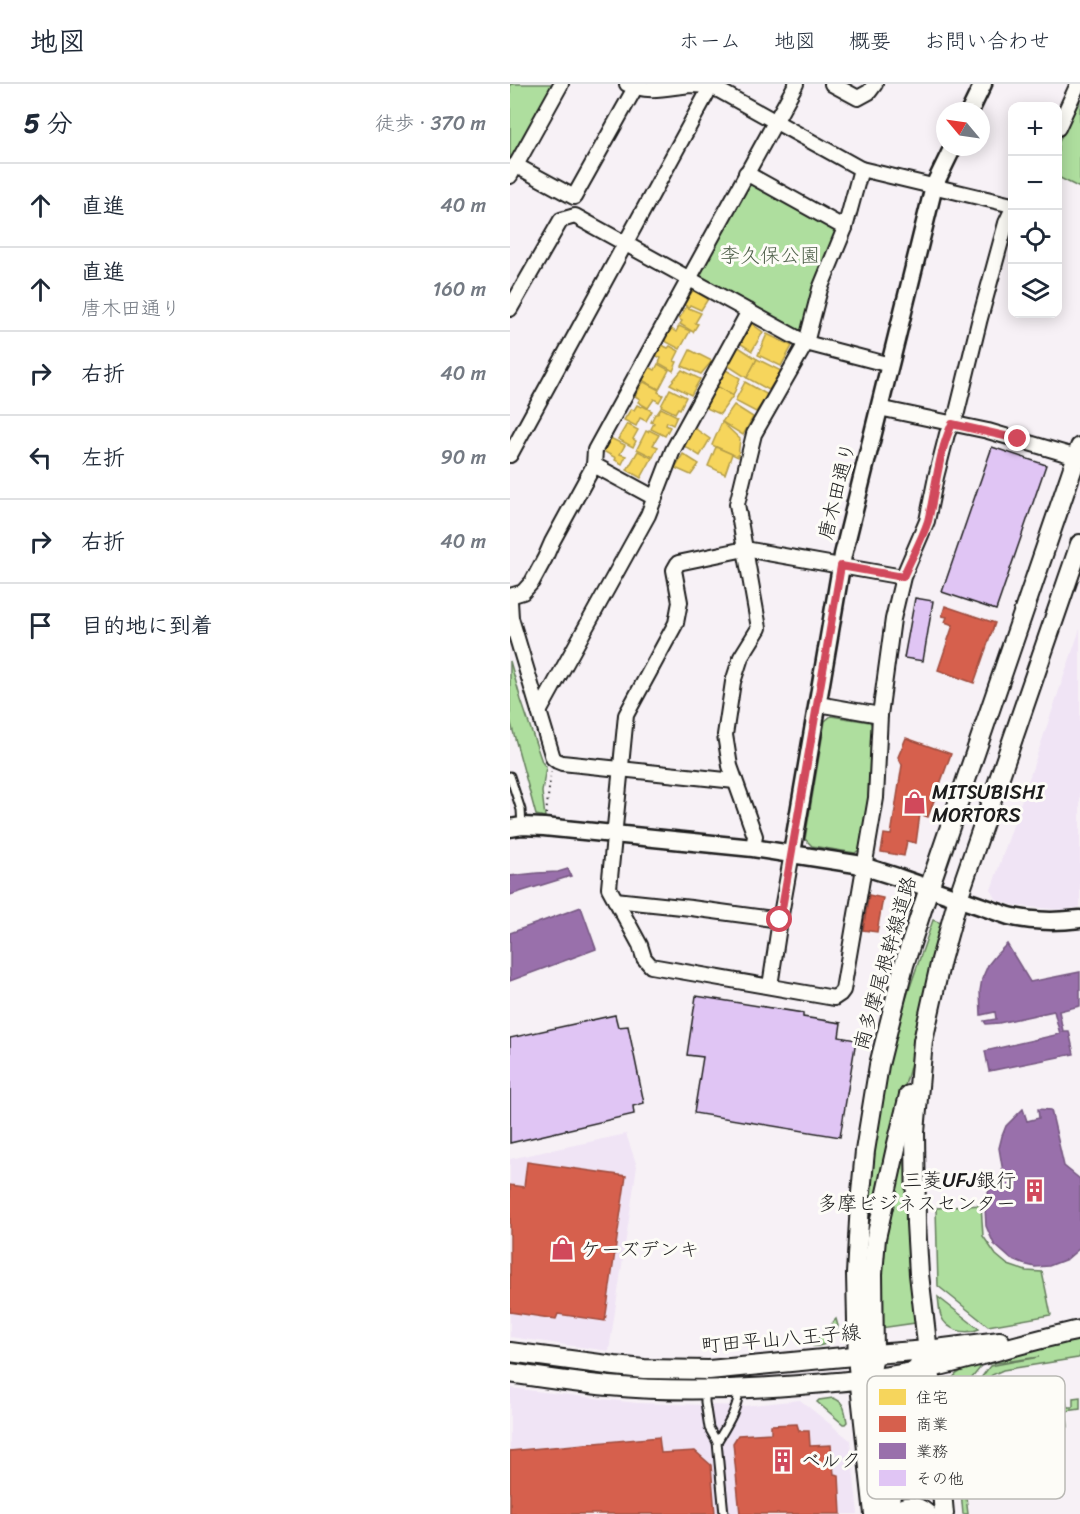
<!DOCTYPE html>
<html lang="ja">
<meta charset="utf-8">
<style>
:root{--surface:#fff;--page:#f2f2f3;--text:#1f2937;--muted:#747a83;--line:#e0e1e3}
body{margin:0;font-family:Sriracha,"Klee One",sans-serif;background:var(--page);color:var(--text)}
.controls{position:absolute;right:18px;top:18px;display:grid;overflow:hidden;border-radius:12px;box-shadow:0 3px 15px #0003}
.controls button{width:54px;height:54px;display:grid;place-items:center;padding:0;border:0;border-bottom:2px solid var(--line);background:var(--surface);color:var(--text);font:30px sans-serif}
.compass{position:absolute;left:426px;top:18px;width:54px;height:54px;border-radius:50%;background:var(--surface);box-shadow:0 3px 15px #0003;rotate:299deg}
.stop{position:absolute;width:18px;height:18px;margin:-14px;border:4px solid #d1495b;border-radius:50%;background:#fff}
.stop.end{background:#d1495b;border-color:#fff;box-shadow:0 2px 6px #0008}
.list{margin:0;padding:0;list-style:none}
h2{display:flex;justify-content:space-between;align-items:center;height:78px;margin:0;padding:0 24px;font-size:26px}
h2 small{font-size:20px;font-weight:400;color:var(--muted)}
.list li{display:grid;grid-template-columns:39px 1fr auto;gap:18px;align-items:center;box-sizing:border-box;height:84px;padding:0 24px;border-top:2px solid var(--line)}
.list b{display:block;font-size:22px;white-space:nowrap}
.list p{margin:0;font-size:20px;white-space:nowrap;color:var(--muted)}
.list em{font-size:20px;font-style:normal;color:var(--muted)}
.icon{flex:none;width:33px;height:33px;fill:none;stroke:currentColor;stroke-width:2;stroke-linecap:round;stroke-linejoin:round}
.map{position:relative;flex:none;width:570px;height:1430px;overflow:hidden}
header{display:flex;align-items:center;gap:36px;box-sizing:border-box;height:84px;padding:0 30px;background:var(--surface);border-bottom:2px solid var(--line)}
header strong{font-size:28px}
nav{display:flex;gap:33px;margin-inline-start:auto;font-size:21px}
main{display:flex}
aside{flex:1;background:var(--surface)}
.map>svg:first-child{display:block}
.built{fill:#f0e4f5}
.green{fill:#aede9e;stroke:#657d5d;stroke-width:1.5}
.homes{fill:#f6d55c;stroke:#b59e49;stroke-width:1.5}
.shops{fill:#d6604d;stroke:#9e4c3e;stroke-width:1.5}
.offices{fill:#9970ab;stroke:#745780;stroke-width:1.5}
.building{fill:#e0c5f4;stroke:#1c1c1c;stroke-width:1.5}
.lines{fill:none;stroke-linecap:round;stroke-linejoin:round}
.service-casing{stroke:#1c1c1c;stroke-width:11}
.minor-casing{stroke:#1c1c1c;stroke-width:18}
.tertiary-casing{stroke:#1c1c1c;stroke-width:21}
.secondary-casing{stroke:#1c1c1c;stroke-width:22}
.path{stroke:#1c1c1c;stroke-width:2;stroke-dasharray:1.5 4.5;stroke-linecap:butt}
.service{stroke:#fdfcf7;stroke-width:7}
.minor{stroke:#fdfcf7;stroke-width:14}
.tertiary{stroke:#fdfcf7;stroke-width:16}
.secondary{stroke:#fdfcf7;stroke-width:18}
.route{stroke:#d1495b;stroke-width:8}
.labels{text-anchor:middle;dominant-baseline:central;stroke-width:6;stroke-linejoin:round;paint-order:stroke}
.park-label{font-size:20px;fill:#4f604a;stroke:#fdfcf7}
.street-label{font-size:20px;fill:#1c1c1c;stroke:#fdfcf7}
.poi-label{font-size:20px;fill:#1c1c1c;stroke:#fdfcf7;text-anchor:start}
.key{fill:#fdfcf7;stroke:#bab9b5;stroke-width:1.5}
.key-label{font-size:16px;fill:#1c1c1c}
</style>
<header>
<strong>地図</strong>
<nav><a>ホーム</a><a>地図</a><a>概要</a><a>お問い合わせ</a></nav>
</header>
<main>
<aside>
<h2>5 分<small>徒歩 · 370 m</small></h2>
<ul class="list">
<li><svg class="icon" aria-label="ahead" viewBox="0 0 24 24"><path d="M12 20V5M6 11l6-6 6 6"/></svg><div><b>直進</b></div><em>40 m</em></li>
<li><svg class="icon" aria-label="ahead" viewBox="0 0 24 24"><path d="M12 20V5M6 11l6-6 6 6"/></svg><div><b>直進</b><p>唐木田通り</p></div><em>160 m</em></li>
<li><svg class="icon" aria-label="right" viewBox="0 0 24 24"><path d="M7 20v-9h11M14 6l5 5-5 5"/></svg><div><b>右折</b></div><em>40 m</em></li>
<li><svg class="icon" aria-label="left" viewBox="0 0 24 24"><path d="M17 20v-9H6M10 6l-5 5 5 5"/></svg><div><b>左折</b></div><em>90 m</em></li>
<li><svg class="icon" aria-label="right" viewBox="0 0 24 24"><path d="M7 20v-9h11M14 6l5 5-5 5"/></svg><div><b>右折</b></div><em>40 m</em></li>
<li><svg class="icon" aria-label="arrive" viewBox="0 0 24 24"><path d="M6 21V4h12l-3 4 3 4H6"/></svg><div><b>目的地に到着</b></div></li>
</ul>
</aside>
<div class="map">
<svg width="570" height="1430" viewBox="0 0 570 1430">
<rect width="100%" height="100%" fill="#f7f1f6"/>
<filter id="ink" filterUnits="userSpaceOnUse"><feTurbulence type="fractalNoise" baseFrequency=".0167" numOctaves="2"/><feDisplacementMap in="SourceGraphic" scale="12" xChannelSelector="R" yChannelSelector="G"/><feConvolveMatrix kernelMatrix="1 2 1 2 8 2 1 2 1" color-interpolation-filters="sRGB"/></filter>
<g filter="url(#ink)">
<g class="built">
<polygon points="570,545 570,823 554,826 507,822 487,816 481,806"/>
<polygon points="116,1050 127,1082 99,1267 0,1253 0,1075"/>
<polygon points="0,1304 127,1319 234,1322 290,1316 340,1356 348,1430 0,1430"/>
</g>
<g class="green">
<polygon points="0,0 42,0 0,77"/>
<polygon points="570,12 570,104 548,93 548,60"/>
<polygon points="239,98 323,144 326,151 295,244 285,248 188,194"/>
<polygon points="0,577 11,616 32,678 36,683 32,708 35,733 26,731 0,636"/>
<polygon points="321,632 360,638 365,645 361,704 352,763 345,769 302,762 295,755 315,637"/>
<polygon points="423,836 431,839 419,891 408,953 381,1054 356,1162 364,1058 374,1001 389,935"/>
<polygon points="396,1060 397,1121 405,1239 371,1244 371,1172"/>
<polygon points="471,1121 473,1152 486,1171 498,1181 516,1187 532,1188 541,1231 478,1242 428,1202 426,1124"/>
<path d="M 428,1213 L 469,1245 C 456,1251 437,1247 431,1232 C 429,1227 429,1219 428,1213 Z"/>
<path d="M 326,1235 L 328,1242 C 323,1254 318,1263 303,1262 L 302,1261 Z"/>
<polygon points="570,1256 570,1273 568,1274 493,1286 482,1291 474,1300 466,1311 455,1334 454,1343 454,1356 459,1369 455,1390 455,1404 458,1430 453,1430 448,1372 453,1371 452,1365 447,1366 444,1330 480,1282 529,1273 479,1280 478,1276"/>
<path d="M 468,1281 L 470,1284 L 441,1320 L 440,1319 C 438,1292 443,1288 468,1281 Z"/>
<polygon points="551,1293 553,1295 557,1323 563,1323 563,1314 570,1313 570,1325 556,1327 558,1342 555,1339 549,1297"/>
<polygon points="403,1311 403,1343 371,1420 358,1316"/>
<path d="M 323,1314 C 335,1318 335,1327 337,1338 L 335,1340 L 333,1340 L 307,1318 L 309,1316 Z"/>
</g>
<g class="homes">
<polygon points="183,206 198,215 191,226 180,221 179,223 174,221"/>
<polygon points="176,223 191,229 185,239 188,240 183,248 170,240 172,237 169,235"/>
<polygon points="239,238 253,248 242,267 228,258"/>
<polygon points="169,242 180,247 170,265 153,256 160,244 166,248"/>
<polygon points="257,250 282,262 271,282 248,271"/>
<polygon points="152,261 158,264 160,262 169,267 164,277 167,278 163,287 149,279 151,274 145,271"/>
<polygon points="227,262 247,275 237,294 217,281"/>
<polygon points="180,266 202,277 191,290 172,282"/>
<polygon points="247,275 271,287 259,306 237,294"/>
<polygon points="148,280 159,286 149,305 132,296 139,283 145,286"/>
<polygon points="214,285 230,294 223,312 205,301"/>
<polygon points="172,286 190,295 181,311 160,300"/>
<polygon points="134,298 149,306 148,308 153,311 149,318 144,315 138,324 128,318 130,315 125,312 130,304 128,303 129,300 131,301"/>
<polygon points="235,298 258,311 246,328 225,317"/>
<polygon points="205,301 223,312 210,330 194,323"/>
<polygon points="160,305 176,313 170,325 168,324 165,329 151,322"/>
<polygon points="127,321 131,323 133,322 142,327 136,337 130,334 126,342 114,336 121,325 124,326"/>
<polygon points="224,321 243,333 233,351 212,338"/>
<polygon points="151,324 167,332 163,341 157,338 156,341 160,343 155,352 141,345 144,339 141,338 145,330 147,330"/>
<polygon points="212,338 230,355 228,373 202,361"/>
<polygon points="117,340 128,346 123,355 126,357 123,363 108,355"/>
<polygon points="183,343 200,355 190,372 174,362"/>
<polygon points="139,346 149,351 143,361 148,363 143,373 127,365 136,347 138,348"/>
<polygon points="100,354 115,361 110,370 116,372 112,380 105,376 106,374 93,367"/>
<polygon points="206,363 222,370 215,390 198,382"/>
<polygon points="128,367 142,374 131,394 117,386"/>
<polygon points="173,370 189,380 181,391 165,384"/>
</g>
<g class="shops">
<polygon points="435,522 485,539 464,599 428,586 443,541 435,538 437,533 432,532"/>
<polygon points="396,654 441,670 418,733 410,730 406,759 397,757 394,772 371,768 374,750 381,751 392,681 388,673"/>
<polygon points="359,811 373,814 367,848 353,846"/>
<polygon points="17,1078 116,1092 95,1237 48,1230 46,1235 0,1228 0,1101 14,1103"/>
<polygon points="287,1340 289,1347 299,1347 300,1362 321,1361 324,1390 329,1391 331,1430 230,1430 223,1359 228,1351 261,1349 261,1341"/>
<polygon points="149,1353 151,1369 185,1367 201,1381 205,1430 0,1430 0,1367"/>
</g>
<g class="offices">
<polygon points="58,785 61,792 0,811 0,792 27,789 48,788"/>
<polygon points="71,823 86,865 0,897 0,849"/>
<polygon points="497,860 520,898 570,888 570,922 549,927 553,947 559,947 564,970 479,987 475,967 550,950 544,927 489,939 476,940 474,937 486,935 485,928 471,931 470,907 472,895 478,881 486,871"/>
<polygon points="513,1025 517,1037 529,1034 528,1025 541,1026 554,1082 570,1095 570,1164 557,1175 539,1182 525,1183 513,1180 501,1175 484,1160 476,1142 475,1123 477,1112 480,1103 493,1088 489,1064 492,1052 496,1042"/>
</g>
<g class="building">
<polygon points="482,363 536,381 486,526 432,508"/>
<polygon points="405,514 423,517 413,577 394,574"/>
<polygon points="186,912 293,929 293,933 331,939 329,953 346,956 330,1053 184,1029 193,973 177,971"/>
<polygon points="105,931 108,943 118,942 134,1019 123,1022 124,1030 0,1059 0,954"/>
</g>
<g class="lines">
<defs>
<g id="service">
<polyline points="0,692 11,726 12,742"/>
<path d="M 195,1307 L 195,1318 L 199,1344 L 207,1358 C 217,1341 228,1325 229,1306"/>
<polyline points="207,1358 214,1430"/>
</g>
<g id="minor">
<path d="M 117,0 C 139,10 159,3 181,1 C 188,1 194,2 201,2 L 351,85 L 502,121"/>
<polyline points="322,0 348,14 359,8 365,0"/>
<polyline points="548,44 568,0"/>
<polyline points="5,81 64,113 125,4"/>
<polyline points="236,89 335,144"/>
<polyline points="0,92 51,0"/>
<polyline points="0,225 51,136 65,132 296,259 380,281"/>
<polyline points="369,324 478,347 567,373"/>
<polyline points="0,371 201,2"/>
<polyline points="84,381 145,414"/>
<polyline points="393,493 235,465 168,479 164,486 170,518 166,539 116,631 99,804 130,861 134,874 141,882 324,914 330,910 333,906 366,714 370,631 383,535 393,493 417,437 426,393 437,350 447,328 469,238 496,139 502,126"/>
<polyline points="0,512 13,508 22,498 35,474 42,458 84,381 85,366 286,0"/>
<polyline points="0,517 1,534 43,674 47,677 52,679 225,697"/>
<polyline points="308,620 370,631"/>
<polyline points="29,628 138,431 163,366 239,227"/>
<polyline points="243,764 245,752 220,682 215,651 223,598 231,573 249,544 227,420 244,350 296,259 310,205 335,144 351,85"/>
<polyline points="105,816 181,824 270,836"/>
<polyline points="260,902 270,836 282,769"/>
</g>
<g id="tertiary">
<polyline points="460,27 473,0"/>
<path d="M 0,744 L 12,742 L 34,743 L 243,764 L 346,780 L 387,793 L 499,832 C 523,838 546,838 570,835"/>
<polyline points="282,769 333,471 424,102 443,63"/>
</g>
<g id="secondary">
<polyline points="0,1268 105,1282 134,1285 199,1286 364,1270 418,1266 490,1257"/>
<polyline points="362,1282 364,1270 363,1190 366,1154 386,1064 399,1011"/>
<path d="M 0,1289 C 33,1294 66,1299 99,1302 C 163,1308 226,1306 290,1301 C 329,1298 368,1295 407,1287 C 462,1276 515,1257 570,1246"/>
<polyline points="364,1430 348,1283 346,1190 350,1119 355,1067 369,981 394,881 419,804 570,363"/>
<path d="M 376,1430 C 381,1398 405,1374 410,1343 C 413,1323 404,1294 410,1277"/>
<path d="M 383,1430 C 394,1420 406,1420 417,1430"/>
<polyline points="434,1430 425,1329 409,1190 406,1139 405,1048 413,957 431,876 448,814 570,460"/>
</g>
</defs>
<use href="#service" class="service-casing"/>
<use href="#minor" class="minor-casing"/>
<use href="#tertiary" class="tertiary-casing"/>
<use href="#secondary" class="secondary-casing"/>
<polyline class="path" points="36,730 41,688"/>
<use href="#service" class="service"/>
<use href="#minor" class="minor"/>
<use href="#tertiary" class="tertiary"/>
<use href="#secondary" class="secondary"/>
</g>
</g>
<g class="lines" filter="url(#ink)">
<path class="route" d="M 270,836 L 331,482 L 393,493 C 401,474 412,456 418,437 C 426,405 428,370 442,340 L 508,355"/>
</g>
<defs>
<symbol id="shop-bare" viewBox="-9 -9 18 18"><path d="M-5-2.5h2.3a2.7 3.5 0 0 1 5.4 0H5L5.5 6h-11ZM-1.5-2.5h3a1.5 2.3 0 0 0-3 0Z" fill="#d1495b" stroke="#fdfcf7" stroke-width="2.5" paint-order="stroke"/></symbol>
<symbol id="building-bare" viewBox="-9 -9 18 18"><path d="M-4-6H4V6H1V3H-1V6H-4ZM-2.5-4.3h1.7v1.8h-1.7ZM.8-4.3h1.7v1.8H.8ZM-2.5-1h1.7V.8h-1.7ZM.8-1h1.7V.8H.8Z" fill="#d1495b" stroke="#fdfcf7" stroke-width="2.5" paint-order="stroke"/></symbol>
</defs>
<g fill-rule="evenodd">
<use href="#shop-bare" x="388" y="702" width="33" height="33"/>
<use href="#building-bare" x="508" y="1090" width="33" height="33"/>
<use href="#shop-bare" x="36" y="1148" width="33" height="33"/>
<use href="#building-bare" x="256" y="1360" width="33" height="33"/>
</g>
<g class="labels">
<g class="park-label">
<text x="260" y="171">李久保公園</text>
</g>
<g class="street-label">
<text transform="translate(327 407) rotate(-76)">唐木田通り</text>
<text transform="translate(375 879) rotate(-74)">南多摩尾根幹線道路</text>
<text transform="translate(271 1255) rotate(-5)">町田平山八王子線</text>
</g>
<g class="poi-label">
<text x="422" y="708">MITSUBISHI<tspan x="422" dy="23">MORTORS</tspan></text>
<text x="506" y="1096" text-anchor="end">三菱UFJ銀行<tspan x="506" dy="23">多摩ビジネスセンター</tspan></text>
<text x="71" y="1165">ケーズデンキ</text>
<text x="291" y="1376">ベルク</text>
</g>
</g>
<rect x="357" y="1292" width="198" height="123" rx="9" class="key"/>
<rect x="369" y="1305" width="27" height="16" fill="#f6d55c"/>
<rect x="369" y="1332" width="27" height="16" fill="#d6604d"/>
<rect x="369" y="1359" width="27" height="16" fill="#9970ab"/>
<rect x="369" y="1386" width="27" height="16" fill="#e0c5f4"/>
<g class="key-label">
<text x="406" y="1319">住宅</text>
<text x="406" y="1346">商業</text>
<text x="406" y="1373">業務</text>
<text x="406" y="1400">その他</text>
</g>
</svg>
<div class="controls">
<button>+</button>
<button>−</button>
<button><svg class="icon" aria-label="locate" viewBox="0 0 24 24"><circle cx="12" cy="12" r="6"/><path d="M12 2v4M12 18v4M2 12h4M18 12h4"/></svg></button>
<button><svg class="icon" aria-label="layers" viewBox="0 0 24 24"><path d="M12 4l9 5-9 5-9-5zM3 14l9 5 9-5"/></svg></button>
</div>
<svg class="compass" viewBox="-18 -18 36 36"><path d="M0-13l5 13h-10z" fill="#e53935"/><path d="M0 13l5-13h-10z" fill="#747a83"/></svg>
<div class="stop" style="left:270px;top:836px"></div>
<div class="stop end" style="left:508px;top:355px"></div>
</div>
</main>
